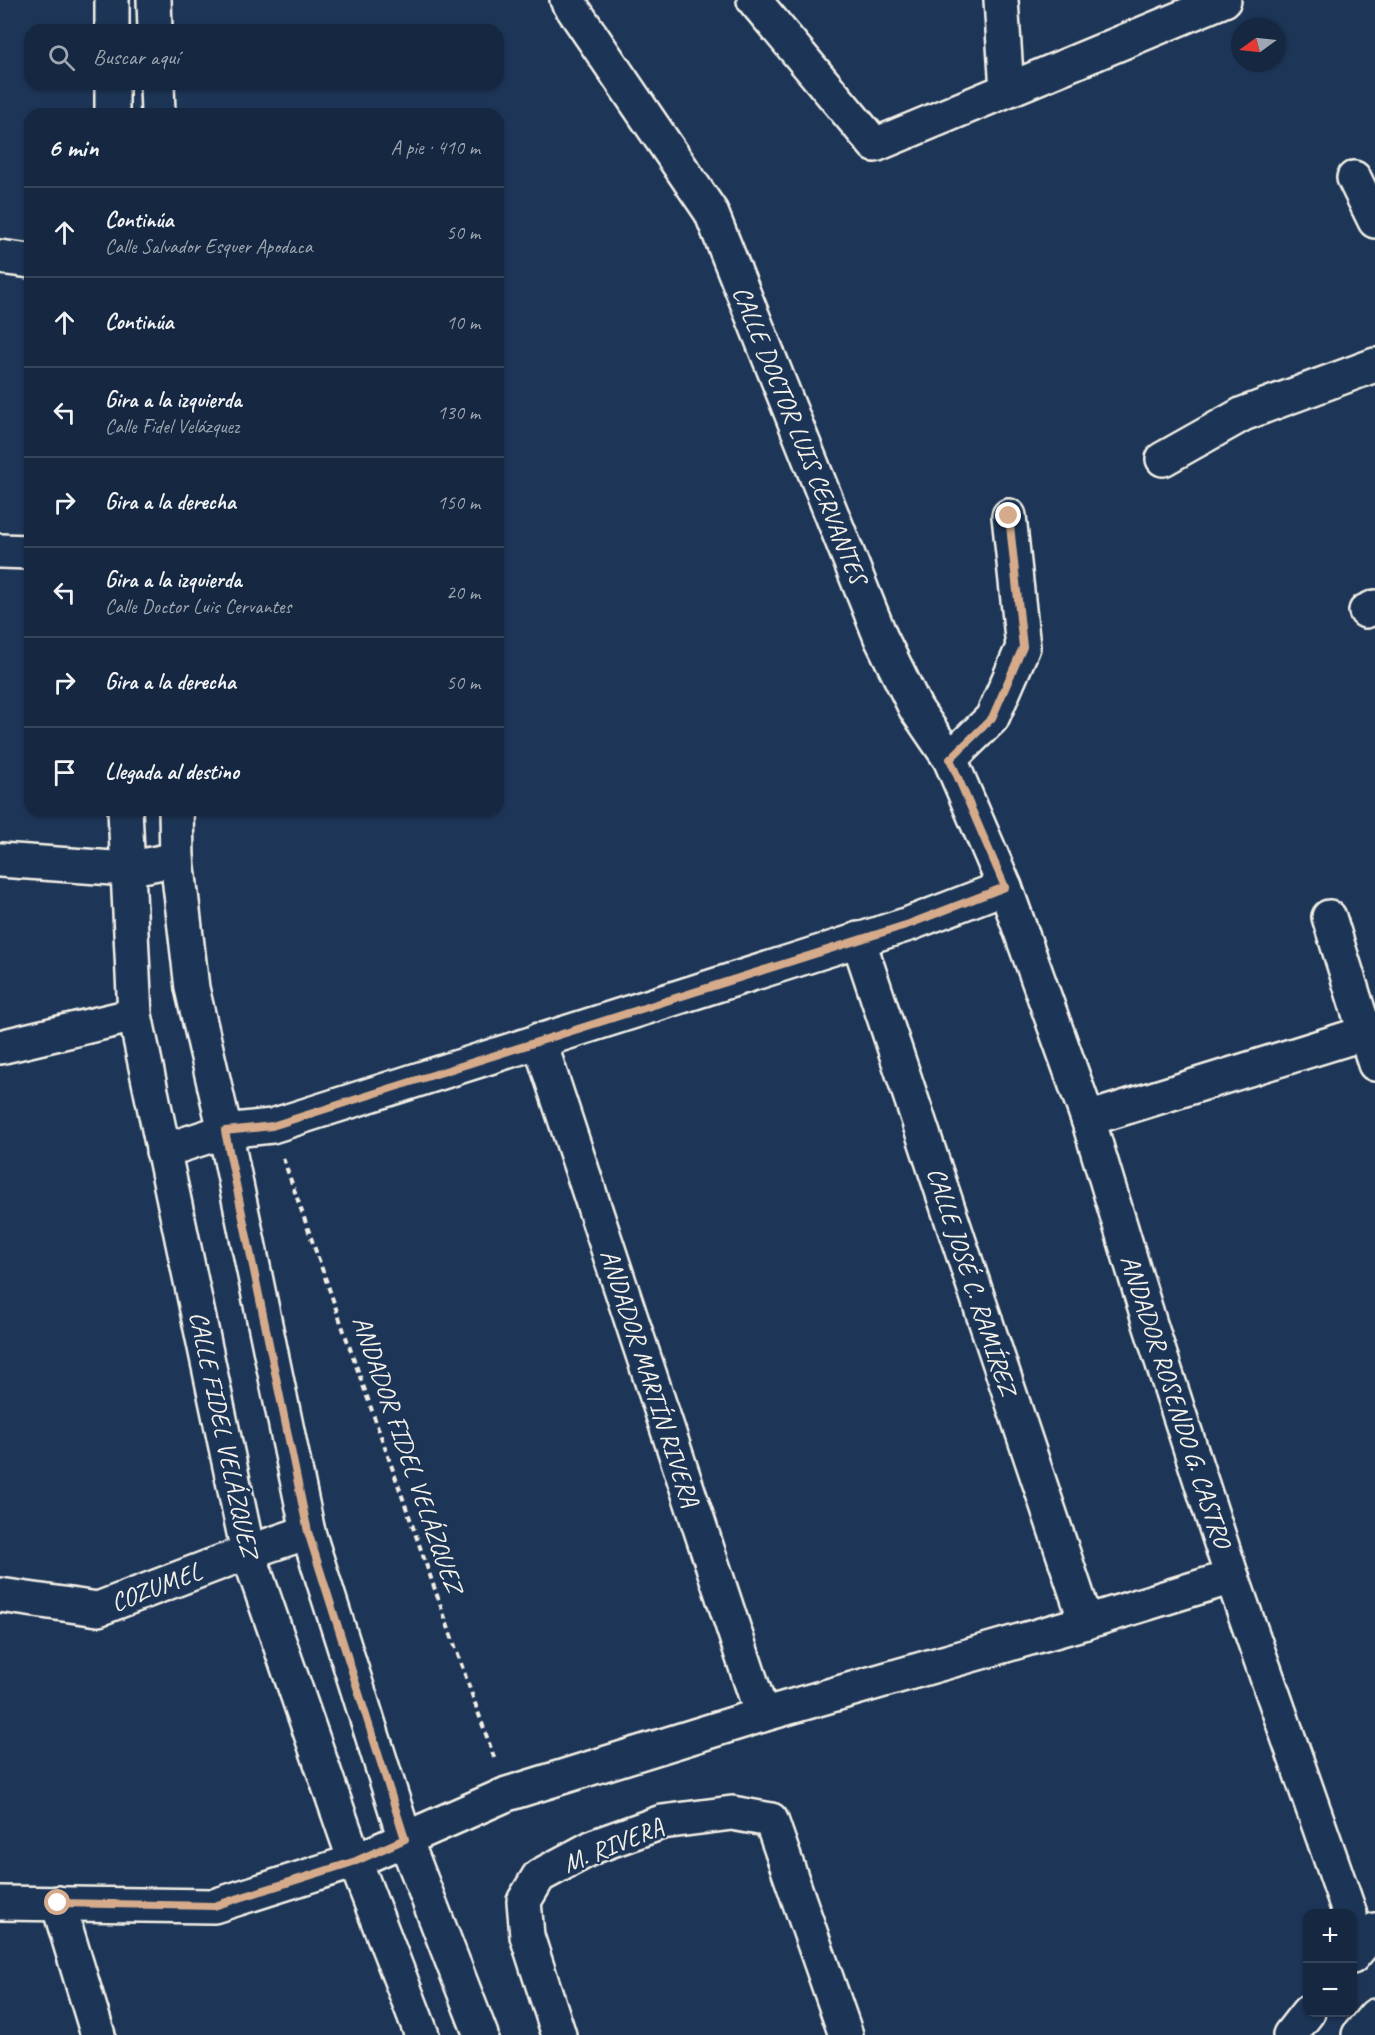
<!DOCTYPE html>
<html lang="es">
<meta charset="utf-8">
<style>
:root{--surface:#162841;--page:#23344c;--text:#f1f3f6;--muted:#9ea6b1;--line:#35445a}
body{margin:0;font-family:Caveat,sans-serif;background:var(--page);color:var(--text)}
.controls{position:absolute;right:18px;bottom:18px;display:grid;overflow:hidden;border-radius:12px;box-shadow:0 2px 4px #0004}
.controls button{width:54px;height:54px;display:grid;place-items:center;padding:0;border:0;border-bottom:2px solid var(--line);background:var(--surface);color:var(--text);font:30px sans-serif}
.compass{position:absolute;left:1231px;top:18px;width:54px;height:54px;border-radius:50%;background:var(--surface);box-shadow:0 2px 4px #0004;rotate:255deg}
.stop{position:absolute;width:18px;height:18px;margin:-14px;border:4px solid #d6ab8b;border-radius:50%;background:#fff}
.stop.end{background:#d6ab8b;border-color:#fff;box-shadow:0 2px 6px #0008}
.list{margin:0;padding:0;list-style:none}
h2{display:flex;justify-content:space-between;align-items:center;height:78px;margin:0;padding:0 24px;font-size:26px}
h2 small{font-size:20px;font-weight:400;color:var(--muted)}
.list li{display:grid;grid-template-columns:39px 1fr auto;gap:18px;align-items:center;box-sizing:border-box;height:90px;padding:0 24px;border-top:2px solid var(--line)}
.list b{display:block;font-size:22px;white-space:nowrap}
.list p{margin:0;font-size:20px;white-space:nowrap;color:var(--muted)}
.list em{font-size:20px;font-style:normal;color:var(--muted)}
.icon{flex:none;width:33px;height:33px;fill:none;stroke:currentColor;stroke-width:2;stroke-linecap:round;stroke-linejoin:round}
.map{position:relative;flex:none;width:1375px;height:2035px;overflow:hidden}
.search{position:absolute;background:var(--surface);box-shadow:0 2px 4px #0004;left:24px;top:24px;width:480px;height:66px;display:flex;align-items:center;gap:15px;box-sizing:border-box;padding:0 21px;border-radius:18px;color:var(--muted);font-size:22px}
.panel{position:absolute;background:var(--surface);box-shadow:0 2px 4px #0004;left:24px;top:108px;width:480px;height:708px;border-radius:18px}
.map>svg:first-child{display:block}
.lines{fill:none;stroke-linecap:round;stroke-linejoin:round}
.street-casing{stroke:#f4f1e8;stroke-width:38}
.secondary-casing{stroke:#f4f1e8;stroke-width:38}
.path{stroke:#f4f1e8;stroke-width:4;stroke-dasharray:6 4.5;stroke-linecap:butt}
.street{stroke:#1d3557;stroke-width:33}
.secondary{stroke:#1d3557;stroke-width:33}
.route{stroke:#d6ab8b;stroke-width:8}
.labels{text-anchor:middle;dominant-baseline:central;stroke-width:4.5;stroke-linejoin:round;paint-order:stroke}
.street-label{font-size:26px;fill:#f4f1e8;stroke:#1d3557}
</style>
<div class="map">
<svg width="1375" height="2035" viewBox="0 0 1375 2035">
<rect width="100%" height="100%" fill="#1d3557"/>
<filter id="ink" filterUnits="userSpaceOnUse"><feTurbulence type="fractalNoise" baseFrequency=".0167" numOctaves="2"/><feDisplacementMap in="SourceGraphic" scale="12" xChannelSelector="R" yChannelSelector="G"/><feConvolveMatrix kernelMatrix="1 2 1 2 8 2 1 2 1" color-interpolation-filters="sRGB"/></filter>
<g filter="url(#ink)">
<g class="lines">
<defs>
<g id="street">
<polyline points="567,0 711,212 881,638 916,709 950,759 1005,887 1088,1119 1150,1324 1232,1577 1350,1914"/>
<polyline points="754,0 875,145 1224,0"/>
<polyline points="1001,0 1007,90"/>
<polyline points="1354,178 1375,221"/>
<polyline points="0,257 30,261"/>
<polyline points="1163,459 1243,414 1375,365"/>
<polyline points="0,551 30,552"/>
<polyline points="1366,611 1375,607"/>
<polyline points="950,759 992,718 1023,647 1009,516"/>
<polyline points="0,860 127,869 177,859"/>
<polyline points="1329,917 1375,1064"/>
<polyline points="858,939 1086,1622"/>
<polyline points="539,1040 762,1715"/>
<polyline points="0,1047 135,1015"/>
<polyline points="1088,1119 1365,1033"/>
<polyline points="163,1151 225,1131 272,1126 909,924 1005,887"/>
<polyline points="0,1595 98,1609 248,1552 308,1532"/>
<polyline points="0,1903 214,1906 355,1861 507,1794 762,1715 1086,1622 1232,1577"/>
<polyline points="58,1903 98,2035"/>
<polyline points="559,2035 527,1936 524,1901 539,1876 595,1846 662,1822 732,1813 771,1820 846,2035"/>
</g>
<g id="secondary">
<polyline points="112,0 112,30"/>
<polyline points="154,0 155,30"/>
<polyline points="112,84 112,114"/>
<polyline points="157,84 158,114"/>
<polyline points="125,810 135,1015 248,1552 355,1861 422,2035"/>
<polyline points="176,810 177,859 192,988 225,1131 308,1532 405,1839 481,2035"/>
<polyline points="1352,1957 1375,1930"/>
<polyline points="1290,2035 1308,2012"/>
<polyline points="1359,2035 1375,2016"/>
</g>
</defs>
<use href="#street" class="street-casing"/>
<use href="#secondary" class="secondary-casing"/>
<polyline class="path" points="283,1158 495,1760"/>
<use href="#street" class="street"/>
<use href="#secondary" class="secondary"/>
</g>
</g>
<g class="lines" filter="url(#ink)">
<polyline class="route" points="58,1903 214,1906 356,1861 405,1839 308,1532 225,1131 272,1126 909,924 1005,887 950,759 992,718 1023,647 1009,516"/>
</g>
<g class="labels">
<g class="street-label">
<text transform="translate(800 435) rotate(68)">CALLE DOCTOR LUIS CERVANTES</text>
<text transform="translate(972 1281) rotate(72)">CALLE JOSÉ C. RAMÍREZ</text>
<text transform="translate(650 1378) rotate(72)">ANDADOR MARTÍN RIVERA</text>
<text transform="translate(1176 1401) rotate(72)">ANDADOR ROSENDO G. CASTRO</text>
<text transform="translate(224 1434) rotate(78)">CALLE FIDEL VELÁZQUEZ</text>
<text transform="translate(408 1454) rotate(71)">ANDADOR FIDEL VELÁZQUEZ</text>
<text transform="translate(156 1587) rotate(-21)">COZUMEL</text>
<text transform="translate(613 1845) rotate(-22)">M. RIVERA</text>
</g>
</g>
</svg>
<div class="controls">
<button>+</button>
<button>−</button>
</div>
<svg class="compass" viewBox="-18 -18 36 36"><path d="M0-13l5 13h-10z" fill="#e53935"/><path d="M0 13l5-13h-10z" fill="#9ea6b1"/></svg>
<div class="stop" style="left:58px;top:1903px"></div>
<div class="stop end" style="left:1009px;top:516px"></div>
<div class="search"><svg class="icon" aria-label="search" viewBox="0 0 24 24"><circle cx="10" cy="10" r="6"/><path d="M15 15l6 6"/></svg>Buscar aquí</div>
<section class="panel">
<h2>6 min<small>A pie · 410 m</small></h2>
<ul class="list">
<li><svg class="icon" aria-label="ahead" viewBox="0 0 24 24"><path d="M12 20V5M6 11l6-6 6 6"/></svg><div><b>Continúa</b><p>Calle Salvador Esquer Apodaca</p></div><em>50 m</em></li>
<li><svg class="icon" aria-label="ahead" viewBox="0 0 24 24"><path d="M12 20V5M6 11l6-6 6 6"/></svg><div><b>Continúa</b></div><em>10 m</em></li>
<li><svg class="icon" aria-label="left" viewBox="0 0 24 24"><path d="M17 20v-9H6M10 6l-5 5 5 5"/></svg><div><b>Gira a la izquierda</b><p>Calle Fidel Velázquez</p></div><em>130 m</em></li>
<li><svg class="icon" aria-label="right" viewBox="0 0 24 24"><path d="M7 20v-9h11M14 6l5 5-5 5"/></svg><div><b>Gira a la derecha</b></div><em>150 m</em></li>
<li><svg class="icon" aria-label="left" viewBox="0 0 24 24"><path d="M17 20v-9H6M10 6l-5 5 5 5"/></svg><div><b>Gira a la izquierda</b><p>Calle Doctor Luis Cervantes</p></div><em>20 m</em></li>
<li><svg class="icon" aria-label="right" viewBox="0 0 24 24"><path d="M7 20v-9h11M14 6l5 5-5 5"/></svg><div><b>Gira a la derecha</b></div><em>50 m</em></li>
<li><svg class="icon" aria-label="arrive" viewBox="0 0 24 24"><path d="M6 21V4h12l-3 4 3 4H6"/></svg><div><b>Llegada al destino</b></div></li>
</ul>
</section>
</div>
